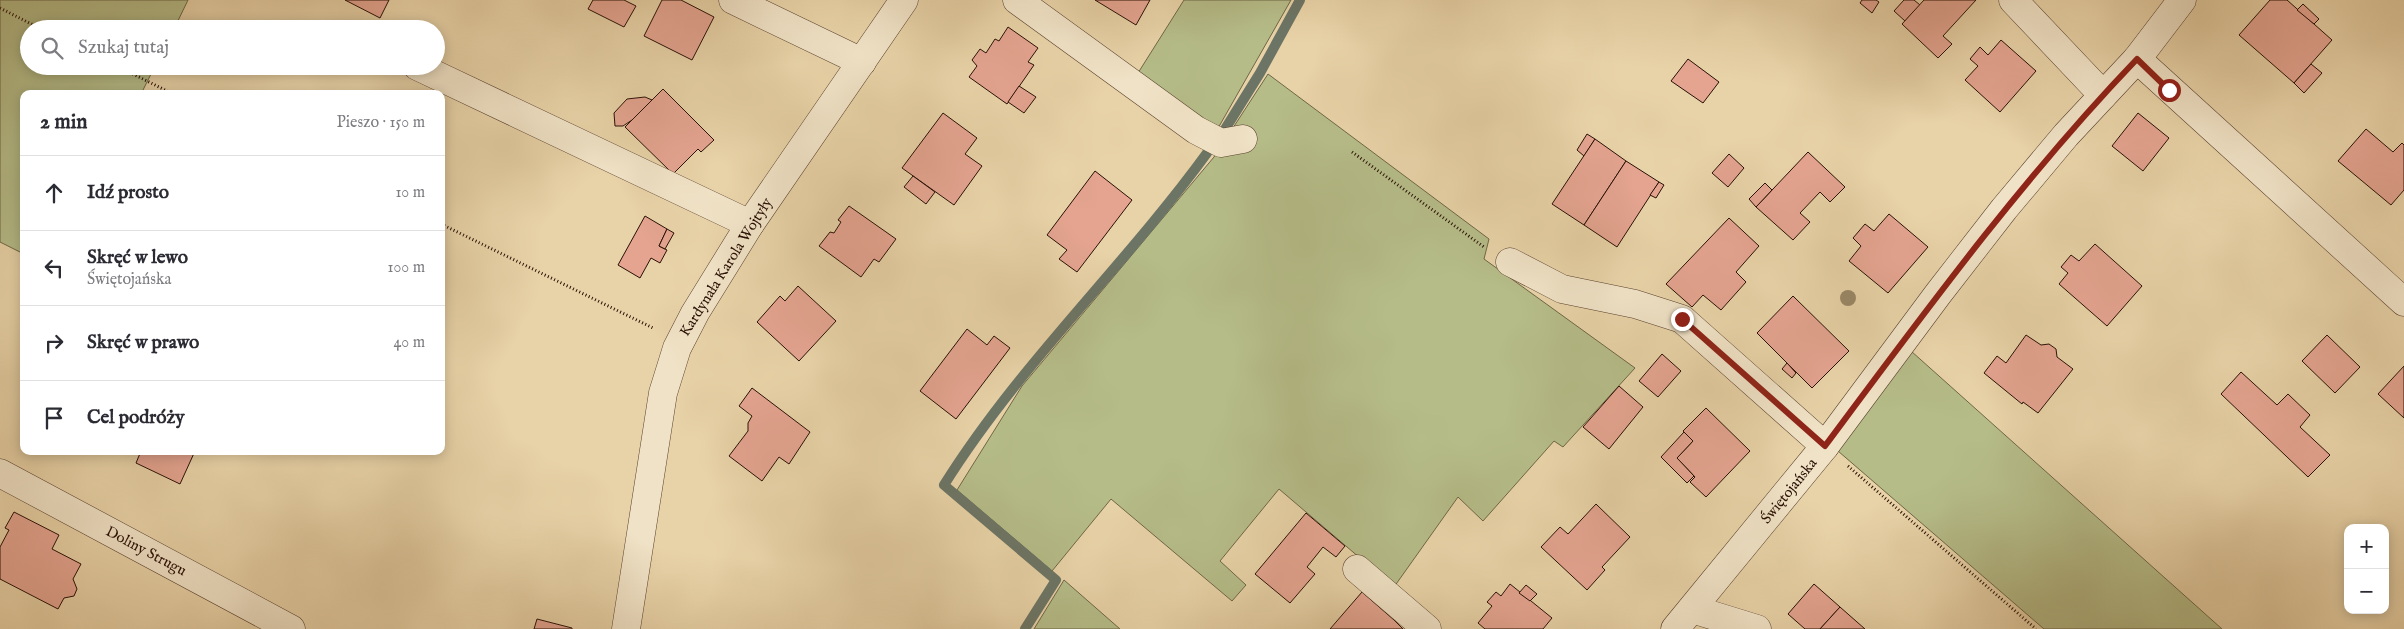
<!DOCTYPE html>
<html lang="pl">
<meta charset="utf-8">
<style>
:root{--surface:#fff;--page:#f7f7f7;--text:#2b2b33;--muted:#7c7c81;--line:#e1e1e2}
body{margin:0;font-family:"IM FELL English",serif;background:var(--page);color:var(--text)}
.controls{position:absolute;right:15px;bottom:15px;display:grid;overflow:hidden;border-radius:10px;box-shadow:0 2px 12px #0003}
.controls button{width:45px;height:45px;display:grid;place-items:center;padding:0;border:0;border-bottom:1px solid var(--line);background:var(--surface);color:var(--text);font:25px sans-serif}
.stop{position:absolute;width:15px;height:15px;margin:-11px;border:4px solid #8f2418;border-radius:50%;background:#fff}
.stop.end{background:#8f2418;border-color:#fff;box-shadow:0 1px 5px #0008}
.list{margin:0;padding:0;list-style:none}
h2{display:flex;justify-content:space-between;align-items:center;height:65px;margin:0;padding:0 20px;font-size:21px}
h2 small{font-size:16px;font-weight:400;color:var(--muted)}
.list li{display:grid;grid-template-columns:32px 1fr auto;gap:15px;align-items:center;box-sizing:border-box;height:75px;padding:0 20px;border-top:1px solid var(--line)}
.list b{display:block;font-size:19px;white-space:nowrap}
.list p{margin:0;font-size:16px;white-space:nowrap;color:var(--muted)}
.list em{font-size:16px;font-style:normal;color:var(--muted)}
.icon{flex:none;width:28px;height:28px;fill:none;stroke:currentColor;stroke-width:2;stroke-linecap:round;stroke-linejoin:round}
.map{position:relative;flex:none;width:2404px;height:629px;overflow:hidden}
.search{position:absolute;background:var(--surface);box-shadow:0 2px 12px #0003;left:20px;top:20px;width:425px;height:55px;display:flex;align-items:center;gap:12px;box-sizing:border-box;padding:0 18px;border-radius:28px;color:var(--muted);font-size:19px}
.panel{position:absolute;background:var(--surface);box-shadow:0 2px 12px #0003;left:20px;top:90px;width:425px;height:365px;border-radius:10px}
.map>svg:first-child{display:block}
.green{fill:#b5bc88;stroke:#6f6646}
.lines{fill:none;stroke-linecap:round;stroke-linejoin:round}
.stream{stroke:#6c7565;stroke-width:10}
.building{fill:#e4a490;stroke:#291005}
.minor-casing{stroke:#59402e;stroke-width:29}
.path{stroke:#291005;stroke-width:3;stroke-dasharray:1 2.5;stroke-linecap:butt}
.minor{stroke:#f0e2c6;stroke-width:28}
.tree{fill:#9a8867}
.route{stroke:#8f2418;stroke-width:6}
.labels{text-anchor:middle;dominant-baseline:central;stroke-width:4;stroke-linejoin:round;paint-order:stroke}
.street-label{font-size:15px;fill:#291005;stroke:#f0e2c6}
</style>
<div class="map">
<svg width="2404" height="629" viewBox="0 0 2404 629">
<rect width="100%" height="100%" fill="#e8d2a7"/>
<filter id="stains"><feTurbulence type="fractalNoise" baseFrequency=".004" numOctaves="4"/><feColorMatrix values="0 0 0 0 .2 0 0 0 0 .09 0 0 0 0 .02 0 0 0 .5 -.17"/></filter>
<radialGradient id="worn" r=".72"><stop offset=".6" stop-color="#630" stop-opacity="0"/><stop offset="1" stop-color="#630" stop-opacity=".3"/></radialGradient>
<g class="green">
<polygon points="0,0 188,0 174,29 29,29 29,66 155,66 141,94 24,94 24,254 0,242"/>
<polygon points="1184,0 1291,0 1217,130 1138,73"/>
<polygon points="1268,74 1489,239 1484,259 1635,368 1563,447 1554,441 1483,521 1458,497 1394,587 1279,489 1220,561 1246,585 1232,601 1111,499 1052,571 957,490 1022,386 1214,157"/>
<polygon points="1911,351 2222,629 2044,629 1838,451"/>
<polygon points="1064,580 1120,629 1034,629"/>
</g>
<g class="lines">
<g class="stream">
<polyline points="1222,134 1260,73 1300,0"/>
<path d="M 1025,629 L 1056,580 L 944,485 C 1019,365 1124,267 1207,153"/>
</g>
</g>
<g class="building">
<polygon points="345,0 389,0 380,18"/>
<polygon points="593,0 624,0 636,6 624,27 588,9"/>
<polygon points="662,0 681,0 714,17 692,60 644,36"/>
<polygon points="1095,0 1150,0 1136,25"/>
<polygon points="1862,0 1876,0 1879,2 1872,13 1860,3"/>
<polygon points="1904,0 1914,0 1920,5 1905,21 1894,11"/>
<polygon points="1924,0 1976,0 1943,36 1952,44 1938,58 1902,24"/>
<polygon points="2270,0 2287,0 2332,40 2294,83 2239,35"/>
<polygon points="2303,4 2319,19 2314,24 2297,10"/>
<polygon points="1008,27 1038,48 1028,62 1034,65 1007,104 969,77 977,66 972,60 980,49 986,53 995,39 999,41"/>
<polygon points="2001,40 2036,71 2000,112 1965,80 1978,66 1970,59 1980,47 1988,55"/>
<polygon points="1688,59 1719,82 1703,103 1671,81"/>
<polygon points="2311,64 2322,73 2304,93 2294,83"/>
<polygon points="1019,86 1036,97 1024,113 1008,102"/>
<polygon points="663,89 714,140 701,152 698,149 673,174 625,127"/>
<polygon points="645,97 652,100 632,120 623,126 615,126 614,113 627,99"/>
<polygon points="943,113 977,138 965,154 982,166 954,205 902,168"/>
<polygon points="2138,113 2169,138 2143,171 2112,146"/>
<polygon points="2366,129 2393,152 2402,143 2404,145 2404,190 2391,205 2338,161"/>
<polygon points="1587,134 1595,139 1584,156 1577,150"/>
<polygon points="1595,139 1626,161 1584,225 1552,204"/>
<polygon points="1808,152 1845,187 1830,202 1820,192 1800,213 1810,222 1793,240 1756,207"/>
<polygon points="1729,154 1744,168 1728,187 1712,173"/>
<polygon points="1626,161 1659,182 1617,247 1584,225"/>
<polygon points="1095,171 1132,200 1077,272 1059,259 1067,250 1047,235"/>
<polygon points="913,176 935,192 926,204 904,187"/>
<polygon points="1659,182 1664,185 1656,198 1650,195"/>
<polygon points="1765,183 1772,190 1756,207 1749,199"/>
<polygon points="849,206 896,239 879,262 874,259 861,277 819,246 830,232 834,233 841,222 838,220"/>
<polygon points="1889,214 1928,247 1888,293 1849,261 1861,246 1853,238 1865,224 1874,231"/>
<polygon points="645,216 667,229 659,246 667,250 660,263 651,258 640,278 618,265"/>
<polygon points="1729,218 1759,246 1736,272 1746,282 1721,310 1703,295 1692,307 1666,284"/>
<polygon points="667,229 674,233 665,249 659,246"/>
<polygon points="2095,244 2142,286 2107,326 2059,284 2068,273 2061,267 2071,255 2079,261"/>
<polygon points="798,286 836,321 799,361 757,322 780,296 785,301"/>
<polygon points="1793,296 1849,351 1812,388 1757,333"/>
<polygon points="967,329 987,345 994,336 1010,348 956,419 920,391"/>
<polygon points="2026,335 2041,345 2049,344 2056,349 2057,357 2073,369 2038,413 2023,402 2022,404 1984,373 1997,356 2006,363"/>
<polygon points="2327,335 2360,367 2335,393 2302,361"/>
<polygon points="1662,354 1681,371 1658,397 1639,381"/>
<polygon points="1787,363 1796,373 1792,378 1782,369"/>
<polygon points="2404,366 2404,418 2378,394"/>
<polygon points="2241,372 2277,405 2288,394 2310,415 2300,427 2330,455 2308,477 2221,394"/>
<polygon points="1619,386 1643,407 1609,449 1583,427"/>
<polygon points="752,388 810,432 789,464 779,457 762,481 729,456 748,431 748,423 752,416 739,406"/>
<polygon points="1706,408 1750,451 1706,497 1690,482 1695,477 1677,458 1693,441 1683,431"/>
<polygon points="1684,432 1693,441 1677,458 1694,476 1687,483 1661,457"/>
<polygon points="141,451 195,451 180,484 136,463"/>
<polygon points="1596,504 1630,537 1602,567 1605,570 1587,590 1541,547 1560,527 1568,534"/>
<polygon points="14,512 59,535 52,549 81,564 73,579 77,589 74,596 64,598 58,609 0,579 0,547 9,530 5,528"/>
<polygon points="1306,513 1345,546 1336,557 1323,547 1307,567 1315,574 1290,603 1255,574"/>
<polygon points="1510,584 1552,618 1543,629 1485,629 1478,623 1492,606 1487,602 1496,592 1501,596"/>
<polygon points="1814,584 1840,607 1820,629 1805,629 1788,614"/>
<polygon points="1526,585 1537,594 1530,601 1519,593"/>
<polygon points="1362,592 1394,620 1403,629 1330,629"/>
<polygon points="1840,607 1865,629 1820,629"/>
<polygon points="537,619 572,628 572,629 534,629"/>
</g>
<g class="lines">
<defs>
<g id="minor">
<polyline points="733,0 862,62"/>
<polyline points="1017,0 1196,130 1221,143 1243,139"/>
<polyline points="2013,0 2103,95"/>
<polyline points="2137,59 2404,302"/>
<polyline points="417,66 750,224"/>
<polyline points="1510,262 1562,289 1635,304 1682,319 1825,446"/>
<polyline points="0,473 291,629"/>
<polyline points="1357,569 1427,629"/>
<polyline points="1692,609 1757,629"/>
<polyline points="626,629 663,393 677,348 695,313 750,224 904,0"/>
<polyline points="1675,629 1825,446 1938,294 2004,209 2066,135 2137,59 2182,0"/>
</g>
</defs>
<use href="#minor" class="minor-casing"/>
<g class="path">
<polyline points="0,8 41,29"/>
<polyline points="117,66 173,94"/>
<polyline points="1352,152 1484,247"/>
<polyline points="441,224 653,328"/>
<polyline points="1848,466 2036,629"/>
</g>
<use href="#minor" class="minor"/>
</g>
<circle class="tree" cx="1848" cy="298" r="8"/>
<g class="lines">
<path class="route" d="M 1682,319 L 1825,446 C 1924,313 2022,179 2137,59 L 2169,90"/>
</g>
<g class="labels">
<g class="street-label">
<text transform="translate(726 267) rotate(-58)">Kardynała Karola Wojtyły</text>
<text transform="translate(1789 491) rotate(-51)">Świętojańska</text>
<text transform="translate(146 551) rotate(28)">Doliny Strugu</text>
</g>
</g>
<rect width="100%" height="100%" filter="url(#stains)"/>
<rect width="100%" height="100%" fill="url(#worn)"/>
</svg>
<div class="controls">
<button>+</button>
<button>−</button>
</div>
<div class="stop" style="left:2169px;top:90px"></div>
<div class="stop end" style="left:1682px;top:319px"></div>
<div class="search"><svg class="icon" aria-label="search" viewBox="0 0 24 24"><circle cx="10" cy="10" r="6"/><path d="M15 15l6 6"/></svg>Szukaj tutaj</div>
<section class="panel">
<h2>2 min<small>Pieszo · 150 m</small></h2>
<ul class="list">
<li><svg class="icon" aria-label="ahead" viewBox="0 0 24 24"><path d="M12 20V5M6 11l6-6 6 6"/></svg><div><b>Idź prosto</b></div><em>10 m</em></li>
<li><svg class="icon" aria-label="left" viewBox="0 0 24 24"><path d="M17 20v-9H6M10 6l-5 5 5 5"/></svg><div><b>Skręć w lewo</b><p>Świętojańska</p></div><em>100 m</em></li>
<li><svg class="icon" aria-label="right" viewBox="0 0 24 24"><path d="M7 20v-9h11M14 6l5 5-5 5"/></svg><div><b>Skręć w prawo</b></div><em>40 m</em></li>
<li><svg class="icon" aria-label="arrive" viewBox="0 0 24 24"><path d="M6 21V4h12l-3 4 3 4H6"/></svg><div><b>Cel podróży</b></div></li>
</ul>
</section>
</div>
